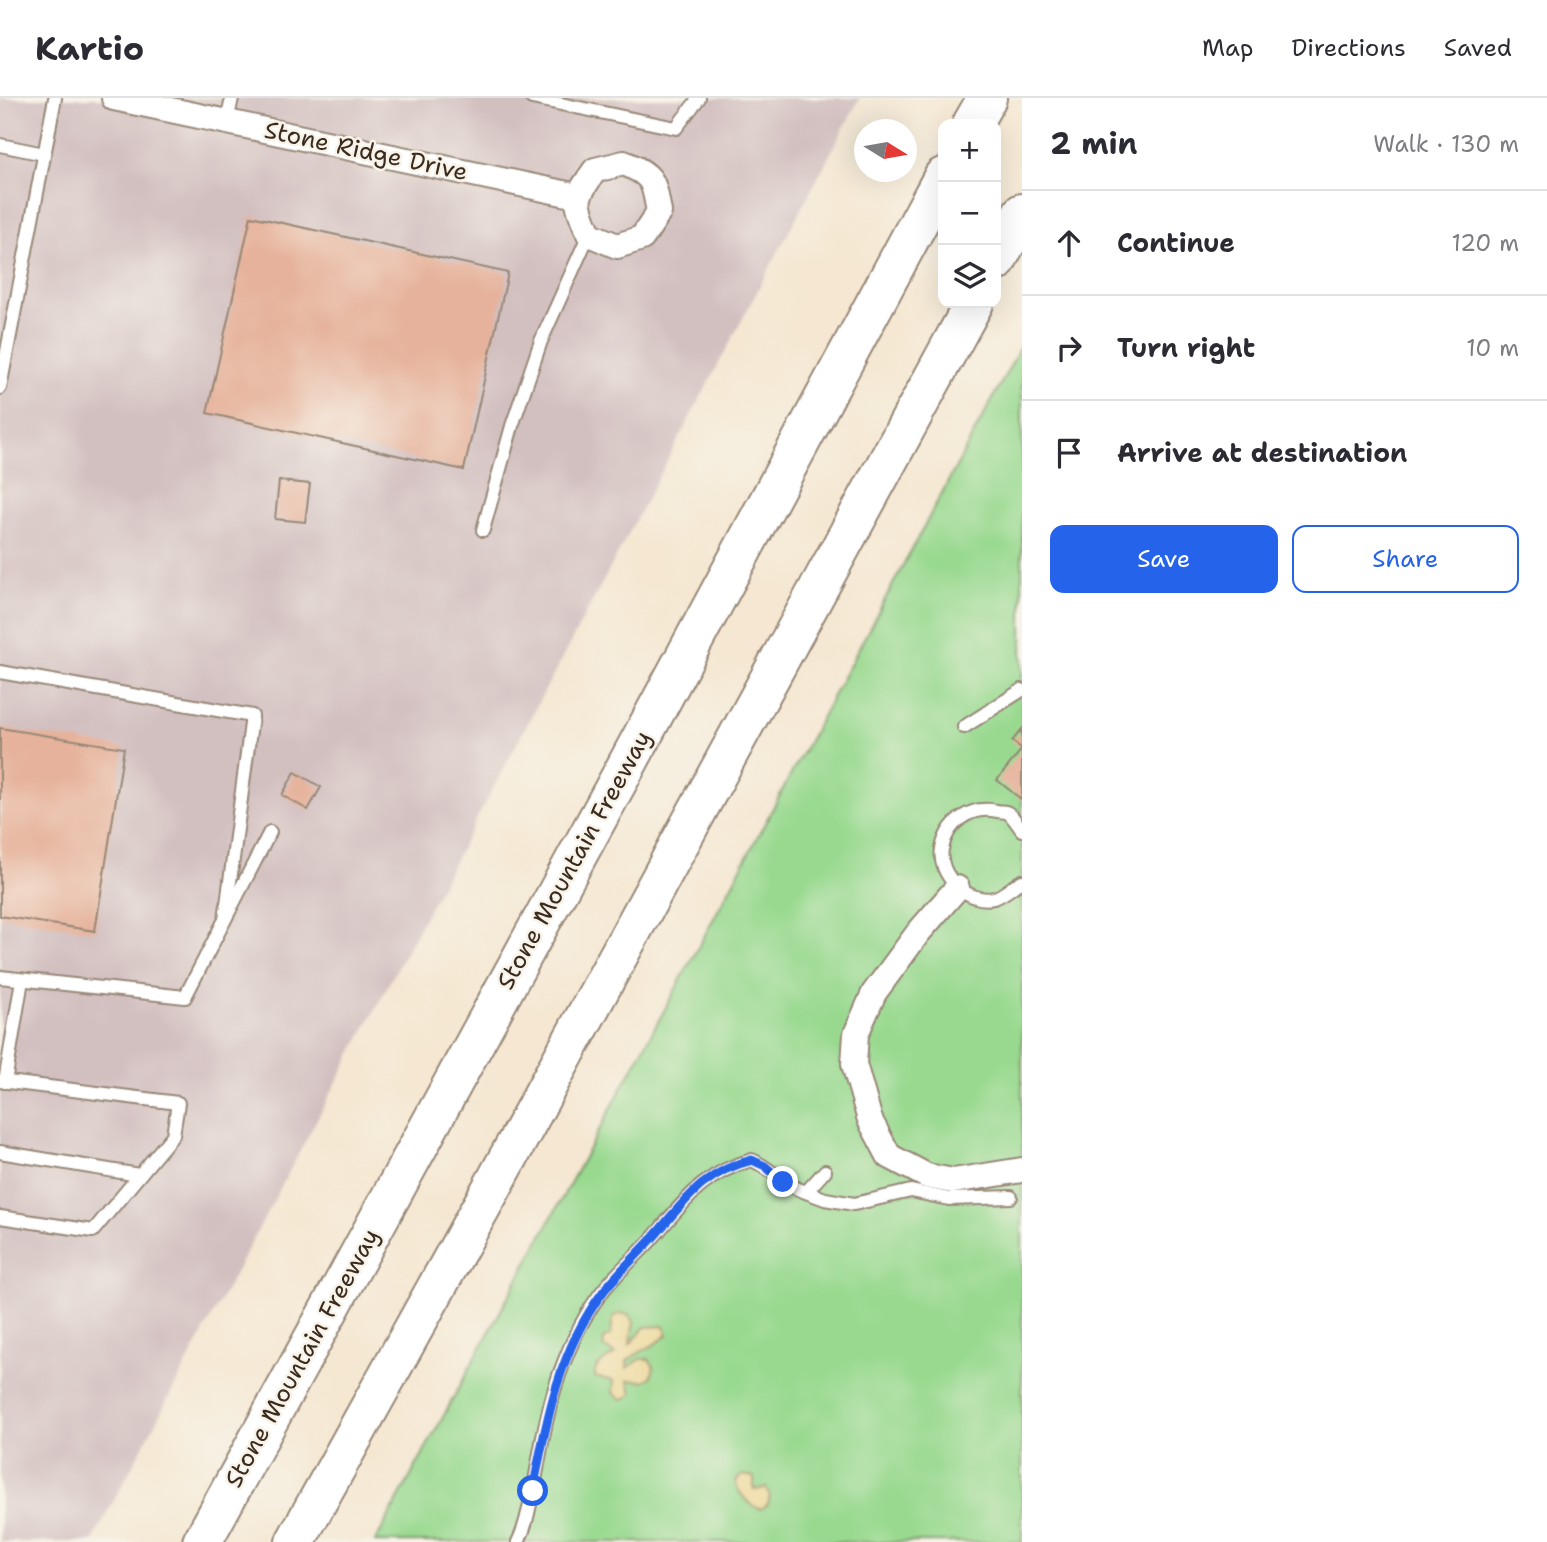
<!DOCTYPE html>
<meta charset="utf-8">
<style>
:root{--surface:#fff;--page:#f7f7f7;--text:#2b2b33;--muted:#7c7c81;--line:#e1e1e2;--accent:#2563eb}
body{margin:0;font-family:"Shantell Sans",sans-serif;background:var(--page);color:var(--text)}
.controls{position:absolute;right:21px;top:21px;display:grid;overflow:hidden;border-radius:14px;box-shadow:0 7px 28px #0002}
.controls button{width:63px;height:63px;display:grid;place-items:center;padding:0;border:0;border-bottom:2px solid var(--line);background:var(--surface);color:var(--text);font:35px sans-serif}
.compass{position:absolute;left:854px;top:21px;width:63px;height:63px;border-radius:50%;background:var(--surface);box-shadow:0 7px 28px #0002;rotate:101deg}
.stop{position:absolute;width:21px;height:21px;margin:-16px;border:5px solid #2563eb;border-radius:50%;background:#fff}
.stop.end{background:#2563eb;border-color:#fff;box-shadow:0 2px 7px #0008}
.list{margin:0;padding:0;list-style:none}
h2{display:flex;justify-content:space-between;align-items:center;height:91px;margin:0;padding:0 28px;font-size:30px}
h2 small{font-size:23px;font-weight:400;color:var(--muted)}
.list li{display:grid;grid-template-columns:46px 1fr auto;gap:21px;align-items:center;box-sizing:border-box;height:105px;padding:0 28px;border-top:2px solid var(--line)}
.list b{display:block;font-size:26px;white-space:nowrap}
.list em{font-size:23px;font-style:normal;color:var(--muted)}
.actions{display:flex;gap:14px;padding:21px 28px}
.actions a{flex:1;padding:16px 0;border:2px solid var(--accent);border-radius:14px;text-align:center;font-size:24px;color:var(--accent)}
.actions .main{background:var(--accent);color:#fff}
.icon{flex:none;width:38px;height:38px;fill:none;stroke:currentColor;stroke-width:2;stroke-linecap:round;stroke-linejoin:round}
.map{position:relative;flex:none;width:1022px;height:1444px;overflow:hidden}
header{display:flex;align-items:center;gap:42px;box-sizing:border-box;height:98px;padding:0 35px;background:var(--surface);border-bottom:2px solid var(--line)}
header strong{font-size:33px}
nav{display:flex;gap:38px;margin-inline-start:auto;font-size:24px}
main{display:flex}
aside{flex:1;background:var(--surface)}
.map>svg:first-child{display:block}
.industrial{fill:#d2bfc0}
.green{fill:#98d98f;stroke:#6a8256;stroke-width:2}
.sand{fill:#eeda9e;stroke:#94825e;stroke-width:2}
.building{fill:#e6b29b}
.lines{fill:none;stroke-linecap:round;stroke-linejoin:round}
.service-casing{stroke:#988878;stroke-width:16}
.minor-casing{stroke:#988878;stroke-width:28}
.motorway-casing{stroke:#988878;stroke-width:42}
.service{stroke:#fff;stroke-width:12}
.minor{stroke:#fff;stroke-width:24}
.motorway{stroke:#fff;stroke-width:38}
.route{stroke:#2563eb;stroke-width:9}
.labels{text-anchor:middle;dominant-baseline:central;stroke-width:5;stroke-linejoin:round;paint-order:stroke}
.street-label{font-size:24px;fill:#3b2a1e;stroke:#f7f3e8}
</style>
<header>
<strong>Kartio</strong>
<nav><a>Map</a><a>Directions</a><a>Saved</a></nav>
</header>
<main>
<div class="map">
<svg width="1022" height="1444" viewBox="0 0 1022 1444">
<rect width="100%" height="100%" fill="#f7f3e8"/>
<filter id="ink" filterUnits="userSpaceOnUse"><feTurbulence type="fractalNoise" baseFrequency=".0143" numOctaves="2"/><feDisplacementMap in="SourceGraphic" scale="14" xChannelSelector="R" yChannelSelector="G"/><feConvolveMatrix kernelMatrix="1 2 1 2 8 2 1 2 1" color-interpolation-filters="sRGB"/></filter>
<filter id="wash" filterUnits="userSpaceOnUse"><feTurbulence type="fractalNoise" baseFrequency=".00686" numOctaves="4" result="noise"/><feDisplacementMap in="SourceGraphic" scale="28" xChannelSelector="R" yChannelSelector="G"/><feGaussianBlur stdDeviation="1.57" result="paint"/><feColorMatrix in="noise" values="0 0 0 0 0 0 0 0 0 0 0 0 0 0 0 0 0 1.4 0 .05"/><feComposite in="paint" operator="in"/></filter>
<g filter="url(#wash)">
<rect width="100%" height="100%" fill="#f5e7d1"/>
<polygon class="industrial" points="0,0 860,0 92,1444 0,1444"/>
<polygon class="green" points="1022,246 1022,1444 375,1444 678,887"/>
<g class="sand">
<path d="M 621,1215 L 629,1217 L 634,1224 L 630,1246 L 645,1229 L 663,1228 L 668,1236 C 657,1248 640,1252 627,1263 L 627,1270 L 641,1261 L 649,1261 L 654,1269 L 651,1279 L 644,1283 L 628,1282 L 632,1294 L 629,1299 L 621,1301 L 613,1295 L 614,1283 L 595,1279 C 593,1266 606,1263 615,1256 L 603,1249 L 604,1241 L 611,1236 L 613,1219 Z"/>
<path d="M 742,1377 L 754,1379 L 754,1392 L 766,1390 L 770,1398 L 768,1406 L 761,1411 C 751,1409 736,1394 736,1383 Z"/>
</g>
<g id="blocks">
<g class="building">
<polygon points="251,118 508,175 464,372 207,315"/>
<polygon points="279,383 310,386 305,424 275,421"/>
<polygon points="0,630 124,650 95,833 0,818"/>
<polygon points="1022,631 1022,702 997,682 1022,651 1012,643"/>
<polygon points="295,674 321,689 308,712 282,697"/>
</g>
</g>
</g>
<g filter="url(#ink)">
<use href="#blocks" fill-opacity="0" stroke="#988878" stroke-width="2"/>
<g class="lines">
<defs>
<g id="service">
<polyline points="532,0 676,30 699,0"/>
<polyline points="227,24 232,0"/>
<polyline points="0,47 44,56"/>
<polyline points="0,290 55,0"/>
<polyline points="483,432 512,328 541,243 589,136"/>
<polyline points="0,574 252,618 225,821"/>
<polyline points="964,629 1022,592"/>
<path d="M 1022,732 C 1018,727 1013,718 1008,715 C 1005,713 1001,714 997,713 C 971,707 947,724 942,751 C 937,777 968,806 994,800 C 1003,798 1014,787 1022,783"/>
<polyline points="0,879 185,899 270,734"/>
<polyline points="0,983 178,1005 173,1037 93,1133 0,1119"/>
<polyline points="5,984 22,882"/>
<polyline points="0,1054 139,1077"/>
<polyline points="806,1094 825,1101 854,1106 911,1093 949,1101 1011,1099"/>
<path d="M 518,1444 C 528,1425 530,1403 535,1383 C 542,1343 549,1301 564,1264 C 575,1236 592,1203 613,1181 C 627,1165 643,1152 657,1135 C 686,1101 706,1074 752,1062 C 772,1071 785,1088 806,1094 L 825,1073"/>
</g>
<g id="minor">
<polyline points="114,0 577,98"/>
<path d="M 624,65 C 655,78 653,83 659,114 L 642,140 L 617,148 L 589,136 C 575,100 573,104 595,72 Z"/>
<polyline points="957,790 918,835 874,895 856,936 854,966 870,1022 889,1058 927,1078 953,1083 1022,1072"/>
</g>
<g id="motorway">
<polyline points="972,26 987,0"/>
<polyline points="996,164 1022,115"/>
<polyline points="202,1444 623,674 943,79"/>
<polyline points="295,1444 494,1086 974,205"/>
</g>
</defs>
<use href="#service" class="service-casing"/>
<use href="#minor" class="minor-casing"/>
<use href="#motorway" class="motorway-casing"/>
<use href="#service" class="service"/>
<use href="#minor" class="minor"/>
<use href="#motorway" class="motorway"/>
</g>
</g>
<g class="lines" filter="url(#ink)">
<path class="route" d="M 533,1393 C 546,1323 559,1252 603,1194 C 619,1173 640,1155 657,1135 C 686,1101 706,1073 752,1062 L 765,1068 L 783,1084"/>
</g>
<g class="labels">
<g class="street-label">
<text transform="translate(366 53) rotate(12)">Stone Ridge Drive</text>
<text transform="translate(574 762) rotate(-61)">Stone Mountain Freeway</text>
<text transform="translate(302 1260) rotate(-61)">Stone Mountain Freeway</text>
</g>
</g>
</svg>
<div class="controls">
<button>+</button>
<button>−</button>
<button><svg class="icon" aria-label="layers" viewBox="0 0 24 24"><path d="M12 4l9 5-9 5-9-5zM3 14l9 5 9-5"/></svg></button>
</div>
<svg class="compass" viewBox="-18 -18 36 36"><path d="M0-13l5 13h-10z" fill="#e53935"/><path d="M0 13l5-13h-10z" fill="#7c7c81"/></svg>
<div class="stop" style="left:533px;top:1393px"></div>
<div class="stop end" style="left:783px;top:1084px"></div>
</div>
<aside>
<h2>2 min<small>Walk · 130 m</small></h2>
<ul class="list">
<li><svg class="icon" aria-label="ahead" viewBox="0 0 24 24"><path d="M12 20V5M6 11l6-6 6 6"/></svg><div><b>Continue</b></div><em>120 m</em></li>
<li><svg class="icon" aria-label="right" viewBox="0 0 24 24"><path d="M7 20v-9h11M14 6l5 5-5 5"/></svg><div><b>Turn right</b></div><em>10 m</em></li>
<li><svg class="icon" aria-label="arrive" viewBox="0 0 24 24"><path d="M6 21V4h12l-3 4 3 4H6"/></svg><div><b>Arrive at destination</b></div></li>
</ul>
<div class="actions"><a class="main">Save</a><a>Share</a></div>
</aside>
</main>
